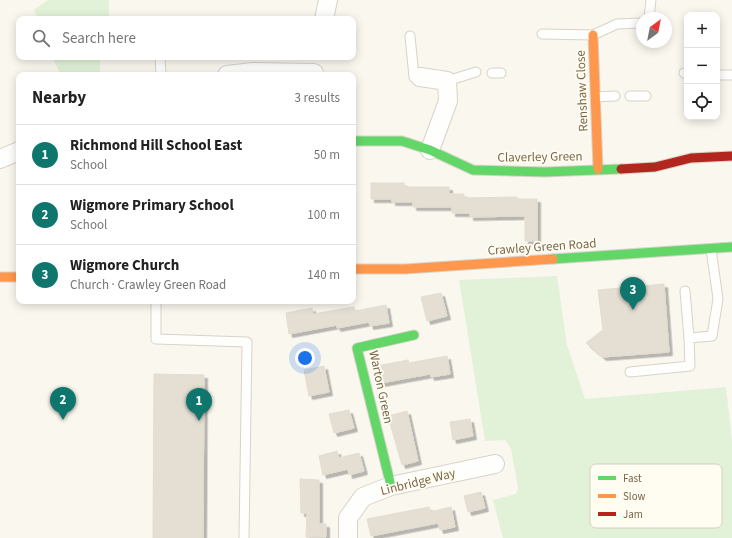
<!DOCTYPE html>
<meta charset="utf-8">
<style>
:root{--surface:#fff;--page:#f6f6f6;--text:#222;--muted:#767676;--line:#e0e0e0;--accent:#0f766e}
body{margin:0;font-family:"Source Sans 3",sans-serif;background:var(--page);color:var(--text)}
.controls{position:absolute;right:12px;top:12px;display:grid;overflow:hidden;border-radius:8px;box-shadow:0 2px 10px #0003}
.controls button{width:36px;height:36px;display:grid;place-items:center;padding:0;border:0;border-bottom:1px solid var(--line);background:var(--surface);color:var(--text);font:20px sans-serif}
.compass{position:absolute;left:636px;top:12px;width:36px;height:36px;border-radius:50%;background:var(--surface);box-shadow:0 2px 10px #0003;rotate:32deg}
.you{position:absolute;left:305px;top:358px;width:14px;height:14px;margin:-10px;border:3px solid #fff;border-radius:50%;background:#1a73e8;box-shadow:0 0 0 6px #1a73e833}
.badge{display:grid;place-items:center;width:26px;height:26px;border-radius:50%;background:var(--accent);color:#fff;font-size:13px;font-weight:700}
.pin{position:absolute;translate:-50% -33px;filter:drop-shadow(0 1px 2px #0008)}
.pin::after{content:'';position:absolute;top:21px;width:14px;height:12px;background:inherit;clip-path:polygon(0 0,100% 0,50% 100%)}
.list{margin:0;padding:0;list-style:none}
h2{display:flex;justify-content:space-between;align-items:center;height:52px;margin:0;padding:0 16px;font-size:17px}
h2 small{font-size:13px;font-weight:400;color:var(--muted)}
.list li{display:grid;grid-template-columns:26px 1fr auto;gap:12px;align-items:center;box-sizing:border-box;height:60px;padding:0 16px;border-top:1px solid var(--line)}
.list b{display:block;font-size:15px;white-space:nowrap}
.list p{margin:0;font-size:13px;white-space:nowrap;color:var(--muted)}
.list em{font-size:13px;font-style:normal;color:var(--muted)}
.icon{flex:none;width:22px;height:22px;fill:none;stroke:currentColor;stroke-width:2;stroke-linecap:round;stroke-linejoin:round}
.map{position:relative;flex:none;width:732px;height:538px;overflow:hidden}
.search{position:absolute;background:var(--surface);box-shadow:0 2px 10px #0003;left:16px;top:16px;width:340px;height:44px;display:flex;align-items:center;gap:10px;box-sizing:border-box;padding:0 14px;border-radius:8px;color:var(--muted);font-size:15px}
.panel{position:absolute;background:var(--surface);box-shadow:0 2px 10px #0003;left:16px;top:72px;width:340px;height:232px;border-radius:8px}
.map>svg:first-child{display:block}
.green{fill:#e2f2d9}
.building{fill:#e5dfd3;stroke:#e3dcd0;filter:url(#shadow)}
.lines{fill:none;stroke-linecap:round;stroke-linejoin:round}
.lane-casing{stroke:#d8d3ca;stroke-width:11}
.street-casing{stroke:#d8d3ca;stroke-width:20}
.fast-casing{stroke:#d8d3c9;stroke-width:11}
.slow-casing{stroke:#d8d3c9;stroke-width:11}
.jam-casing{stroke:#d8d3c9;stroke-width:11}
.lane{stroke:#fefefd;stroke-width:9}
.street{stroke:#fefefd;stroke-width:18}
.fast{stroke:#63d668;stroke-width:9}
.slow{stroke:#ff974d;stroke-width:9}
.jam{stroke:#b3261e;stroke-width:9}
.labels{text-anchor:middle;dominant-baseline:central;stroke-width:3.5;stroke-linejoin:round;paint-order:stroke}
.street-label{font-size:13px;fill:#7b664b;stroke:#fffdf2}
.key{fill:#fffdf2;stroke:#d7d0c0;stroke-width:1}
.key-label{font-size:11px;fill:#7b664b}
</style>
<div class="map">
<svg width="732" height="538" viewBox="0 0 732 538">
<defs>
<filter id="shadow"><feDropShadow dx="3.5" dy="3.5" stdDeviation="0" flood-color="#0004"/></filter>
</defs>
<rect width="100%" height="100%" fill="#faf7ef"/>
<g class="green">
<polygon points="48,0 109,0 109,19 38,19 34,10"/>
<polygon points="52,57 100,57 100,75 61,75"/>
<polygon points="557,276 567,345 585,399 726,387 732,440 732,538 503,538 493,500 516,494 518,488 511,449 505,440 485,441 459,280"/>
</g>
<g class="building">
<polygon points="371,183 404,183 404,187 449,187 449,194 464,194 464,198 517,197 517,199 537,199 537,241 525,241 525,216 470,217 470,213 452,213 452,207 413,207 413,202 392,202 392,199 371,199"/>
<polygon points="664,284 669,352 603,357 586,343 603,330 598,290"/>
<polygon points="441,293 447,316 427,321 421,297"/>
<polygon points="386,305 389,323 370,326 369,322 337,328 337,325 289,334 286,313 312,308 313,314 354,307 355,311"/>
<polygon points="447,356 450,374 431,377 430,374 381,383 377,366 408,360 409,363"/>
<polygon points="324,366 329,392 309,396 304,370"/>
<polygon points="154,374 204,375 203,538 153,538"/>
<polygon points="349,410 354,428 334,433 329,414"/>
<polygon points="407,411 418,461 402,465 388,416"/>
<polygon points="470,419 473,436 453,440 450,422"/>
<polygon points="337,451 339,458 359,453 364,471 349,475 348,469 323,475 319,456"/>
<polygon points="300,479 319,480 319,524 326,524 326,537 306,537 307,513 301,513"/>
<polygon points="481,492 485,508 468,512 464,496"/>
<polygon points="429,507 430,512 451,507 455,527 440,530 438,523 371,536 367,519"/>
</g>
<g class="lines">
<defs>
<g id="lane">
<polyline points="649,18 651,0"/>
<polyline points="542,34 593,35 617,24 642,23"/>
<polyline points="410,36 414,77 420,77"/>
<polyline points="160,57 161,75"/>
<polyline points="492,73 501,73"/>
<polyline points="684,73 687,74"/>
<polyline points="717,75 732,75"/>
<polyline points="447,81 476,72"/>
<polyline points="630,96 646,96"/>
<polyline points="595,97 615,96"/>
<polyline points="685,291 689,338 712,336 718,299 711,249"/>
<polyline points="156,301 156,339 247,342 244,538"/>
<polyline points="630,372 690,366 689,338"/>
</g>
<g id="street">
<polyline points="324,19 328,0"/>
<polyline points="227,75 253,72 314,73"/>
<polyline points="420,77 447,81 448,101 430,150"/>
<polyline points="0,159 19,151"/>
<polyline points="348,538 348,518 363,497 391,486 495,464"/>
</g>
<g id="fast">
<polyline points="353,141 402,141 430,150 473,170 545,172 621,169"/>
<polyline points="553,259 732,247"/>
<polyline points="391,486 357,348 414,335"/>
</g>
<g id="slow">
<polyline points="593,35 598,169"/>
<polyline points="353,269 405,269 553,259"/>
<polyline points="0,277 19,277"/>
</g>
<polyline id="jam" points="621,169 655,167 691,158 732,156"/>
</defs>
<use href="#lane" class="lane-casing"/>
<use href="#street" class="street-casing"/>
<use href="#fast" class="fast-casing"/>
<use href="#slow" class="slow-casing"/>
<use href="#jam" class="jam-casing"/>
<use href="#lane" class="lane"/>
<use href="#street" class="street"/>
<use href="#fast" class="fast"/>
<use href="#slow" class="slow"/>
<use href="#jam" class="jam"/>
</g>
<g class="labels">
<g class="street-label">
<text transform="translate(582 91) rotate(-92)">Renshaw Close</text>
<text transform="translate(540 157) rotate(-1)">Claverley Green</text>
<text transform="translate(542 247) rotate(-4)">Crawley Green Road</text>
<text transform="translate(381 387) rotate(78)">Warton Green</text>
<text transform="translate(418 482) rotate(-14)">Linbridge Way</text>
</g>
</g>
<rect x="590" y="464" width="132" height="64" rx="6" class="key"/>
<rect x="598" y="476" width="18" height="4" fill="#63d668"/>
<rect x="598" y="494" width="18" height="4" fill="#ff974d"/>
<rect x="598" y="512" width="18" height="4" fill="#b3261e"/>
<g class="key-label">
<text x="623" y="482">Fast</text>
<text x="623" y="500">Slow</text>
<text x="623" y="518">Jam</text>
</g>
</svg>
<div class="controls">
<button>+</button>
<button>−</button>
<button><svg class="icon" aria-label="locate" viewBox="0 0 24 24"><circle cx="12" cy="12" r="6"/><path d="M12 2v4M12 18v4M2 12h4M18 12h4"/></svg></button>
</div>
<svg class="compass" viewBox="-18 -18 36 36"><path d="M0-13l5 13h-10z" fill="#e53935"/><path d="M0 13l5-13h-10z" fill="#767676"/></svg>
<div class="you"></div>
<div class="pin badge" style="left:199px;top:421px">1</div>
<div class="pin badge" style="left:63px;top:420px">2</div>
<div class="pin badge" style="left:633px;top:310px">3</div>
<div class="search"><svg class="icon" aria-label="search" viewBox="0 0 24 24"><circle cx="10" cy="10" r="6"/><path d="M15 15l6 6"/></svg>Search here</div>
<section class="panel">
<h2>Nearby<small>3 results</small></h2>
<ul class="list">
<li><span class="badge">1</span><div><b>Richmond Hill School East</b><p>School</p></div><em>50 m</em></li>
<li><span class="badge">2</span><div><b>Wigmore Primary School</b><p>School</p></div><em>100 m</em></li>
<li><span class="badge">3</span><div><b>Wigmore Church</b><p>Church · Crawley Green Road</p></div><em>140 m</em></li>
</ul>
</section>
</div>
